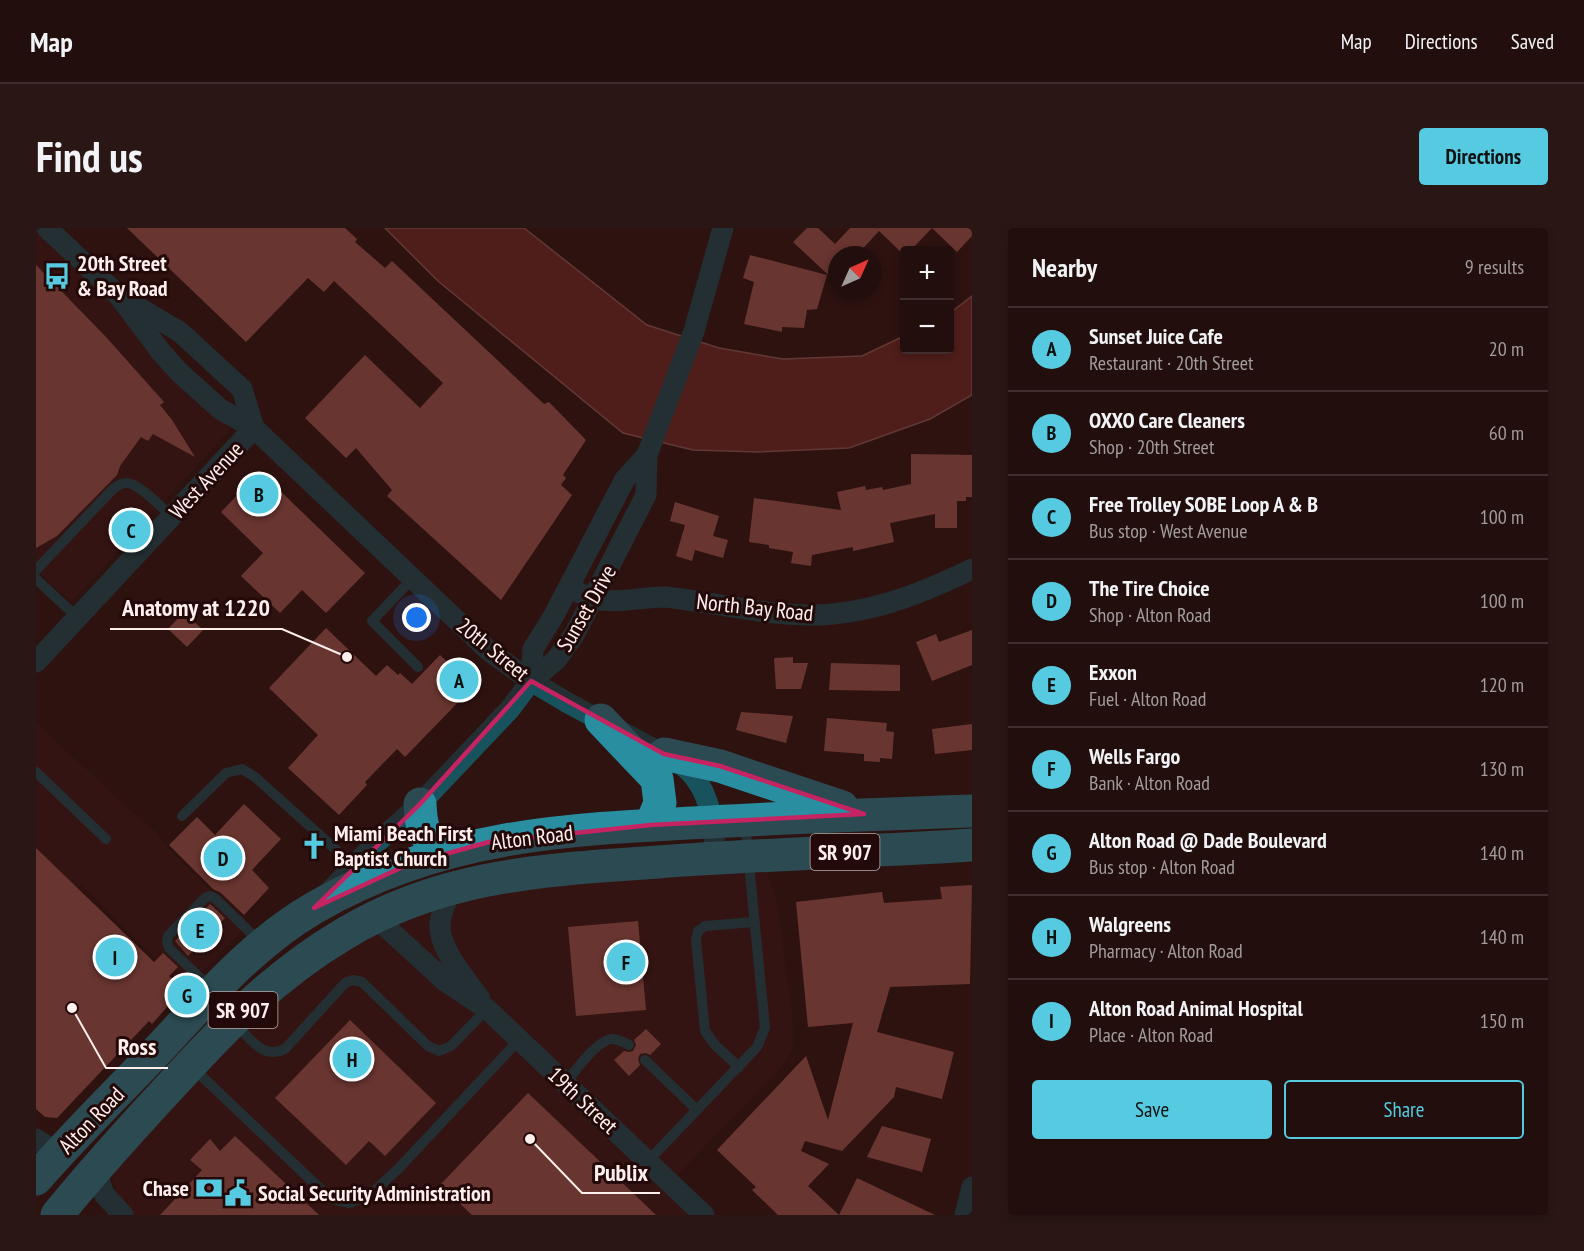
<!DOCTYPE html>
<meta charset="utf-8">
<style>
:root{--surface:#220e0c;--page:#2a1715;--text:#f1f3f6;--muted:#a29c9d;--line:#3f2e2d;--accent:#55cae0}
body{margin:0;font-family:"PT Sans Narrow",sans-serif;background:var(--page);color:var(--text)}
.controls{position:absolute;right:18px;top:18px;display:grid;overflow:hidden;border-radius:6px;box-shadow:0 3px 9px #0003}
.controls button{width:54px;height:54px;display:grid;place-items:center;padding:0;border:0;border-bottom:2px solid var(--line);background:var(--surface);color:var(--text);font:30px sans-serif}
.compass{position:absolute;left:792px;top:18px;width:54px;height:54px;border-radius:50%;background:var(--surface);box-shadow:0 3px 9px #0003;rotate:45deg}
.you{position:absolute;left:381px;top:390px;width:21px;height:21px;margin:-15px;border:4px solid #fff;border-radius:50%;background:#1a73e8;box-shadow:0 0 0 9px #1a73e833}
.badge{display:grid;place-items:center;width:39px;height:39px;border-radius:50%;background:var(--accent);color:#111;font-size:20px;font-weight:700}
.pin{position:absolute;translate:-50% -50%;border:3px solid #fff;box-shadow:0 2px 6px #0006}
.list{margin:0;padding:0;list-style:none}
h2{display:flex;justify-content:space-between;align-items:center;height:78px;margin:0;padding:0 24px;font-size:26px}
h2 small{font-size:20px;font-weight:400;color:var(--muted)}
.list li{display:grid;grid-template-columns:39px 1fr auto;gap:18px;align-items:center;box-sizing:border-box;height:84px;padding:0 24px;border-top:2px solid var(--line)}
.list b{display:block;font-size:22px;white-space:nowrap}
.list p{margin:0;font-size:20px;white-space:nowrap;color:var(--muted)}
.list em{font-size:20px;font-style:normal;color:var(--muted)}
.actions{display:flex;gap:12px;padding:18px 24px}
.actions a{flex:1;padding:14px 0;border:2px solid var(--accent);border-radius:6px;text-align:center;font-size:21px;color:var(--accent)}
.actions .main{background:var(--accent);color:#111}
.map{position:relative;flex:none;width:936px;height:987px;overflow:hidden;border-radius:6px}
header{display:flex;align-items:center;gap:36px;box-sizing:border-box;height:84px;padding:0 30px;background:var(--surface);border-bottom:2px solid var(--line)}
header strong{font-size:28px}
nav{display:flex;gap:33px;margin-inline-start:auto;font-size:21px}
.intro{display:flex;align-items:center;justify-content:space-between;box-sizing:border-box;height:144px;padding:0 36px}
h1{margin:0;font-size:42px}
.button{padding:15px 27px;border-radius:6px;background:var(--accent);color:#111;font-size:21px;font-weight:700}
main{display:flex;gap:36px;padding:0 36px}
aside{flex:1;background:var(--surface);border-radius:6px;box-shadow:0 3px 9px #0003}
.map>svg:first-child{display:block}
.built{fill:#3a1815}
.water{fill:#792c26;stroke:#a16661;stroke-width:1.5}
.building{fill:#b26057}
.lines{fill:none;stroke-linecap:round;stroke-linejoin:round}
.service{stroke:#18525d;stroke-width:10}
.minor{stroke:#18525d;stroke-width:21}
.trunk{stroke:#288ea0;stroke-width:33}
.marked{fill:none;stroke:#c52362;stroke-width:4.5;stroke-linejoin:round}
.labels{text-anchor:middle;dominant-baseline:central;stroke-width:6;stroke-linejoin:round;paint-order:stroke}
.shield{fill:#230a08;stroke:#bcaaa8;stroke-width:1.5}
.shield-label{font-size:21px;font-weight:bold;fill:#feeeec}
.poi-label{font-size:22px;font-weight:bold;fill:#feeeec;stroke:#230a08;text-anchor:start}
.street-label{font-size:22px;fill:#feeeec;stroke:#230a08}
.leader{fill:none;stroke:#feeeec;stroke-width:2}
.callout-dot{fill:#feeeec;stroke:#230a08;stroke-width:2}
.callout-label{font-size:24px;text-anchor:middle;font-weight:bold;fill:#feeeec;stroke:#230a08;stroke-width:6;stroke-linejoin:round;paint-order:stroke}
</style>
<header>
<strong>Map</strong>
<nav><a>Map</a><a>Directions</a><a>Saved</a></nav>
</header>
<div class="intro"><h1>Find us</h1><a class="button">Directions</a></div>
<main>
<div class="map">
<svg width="936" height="987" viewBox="0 0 936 987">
<rect width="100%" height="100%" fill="#2e1310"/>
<g class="built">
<polygon points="0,2 199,196 35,374 0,341"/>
<polygon points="0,495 99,587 120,604 128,616 210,697 150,761 45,656 0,703"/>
<polygon points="731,643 742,680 757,795 757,820 746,838 635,954 670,987 97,987 85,976 76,952 83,931 274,737 365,691 457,662 589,647"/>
</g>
<polygon class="water" points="349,0 488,0 611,97 683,120 747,131 826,128 868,108 868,122 914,122 914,85 936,68 936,167 894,191 813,220 723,224 657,222 587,205 402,53"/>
<g class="building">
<polygon points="91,0 309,0 321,11 319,14 349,40 356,33 508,176 513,174 550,212 527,247 530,250 525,257 536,267 465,372 351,268 356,262 320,220 310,230 269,190 329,127 384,180 407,155 298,53 288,64 272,50 210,114"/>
<polygon points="771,0 782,0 799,16 814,0 936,0 936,8 921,24 896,0 875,22 868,22 868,27 843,3 821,27 801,27 801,55 757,14"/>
<polygon points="714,27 791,47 781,81 771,82 768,100 746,99 746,104 708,96 718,54 707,50"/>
<polygon points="0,37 70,109 128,174 124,177 136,192 159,229 117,206 112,213 105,209 84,238 81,247 21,308 0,320"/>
<polygon points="875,226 936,227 936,269 930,269 930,273 921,273 921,300 899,300 899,286 854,295 858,314 817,323 817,319 776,327 775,338 755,335 757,324 733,320 733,317 713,314 718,270 805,282 801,264 829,258 830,262 846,259 847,262 875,256"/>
<polygon points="225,250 234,253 329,345 290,385 266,362 244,385 205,348 227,325 185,284 215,253"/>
<polygon points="639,274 683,288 677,308 692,312 687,330 659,322 656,333 640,328 649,297 634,293"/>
<polygon points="148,384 167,402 151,419 132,401"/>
<polygon points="290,400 340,448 351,437 362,447 364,445 376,456 404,427 427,449 423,453 433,463 369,529 361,521 329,554 331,557 303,587 252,540 282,507 233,460"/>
<polygon points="936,402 936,437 896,453 880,414 900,406 903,414"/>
<polygon points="757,429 757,435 772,435 765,461 740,461 738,430"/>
<polygon points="795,435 864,437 864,463 793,462"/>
<polygon points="705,484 757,488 750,515 700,502"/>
<polygon points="791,490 851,495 850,503 858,504 856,531 844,530 844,534 828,533 828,526 788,523"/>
<polygon points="936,496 936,522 899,526 896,501"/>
<polygon points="208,576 245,611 216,642 233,660 208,687 185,665 177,661 133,617 161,589 179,607"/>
<polygon points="0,620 118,734 127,725 142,739 133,748 147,761 116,796 113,793 21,890 9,889 0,881"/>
<polygon points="936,657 934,756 854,759 841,804 918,824 906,871 860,859 858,869 806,923 769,913 765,923 793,936 772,958 803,987 821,950 899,987 742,987 716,962 720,959 681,922 770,828 792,892 817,795 772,799 760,674 846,664 848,675 906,671 904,659"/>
<polygon points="174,676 189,690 152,728 139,713"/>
<polygon points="602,693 610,782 540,788 532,699"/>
<polygon points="314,792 400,875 349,928 333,913 310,937 239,870"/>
<polygon points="610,801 625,816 614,827 610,825 604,826 602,831 604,837 593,848 578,832 588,823 593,824 597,823 600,817 598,812"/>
<polygon points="492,865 620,987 436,987 404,957"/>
<polygon points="846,898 895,911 886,944 831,929"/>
<polygon points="199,908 283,987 124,987 166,942 154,932 174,911 184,923"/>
</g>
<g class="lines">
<g class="service">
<path d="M 0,342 L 77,261 C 81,258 86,255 90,255 C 102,254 127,281 136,289"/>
<polyline points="377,350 336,393 382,439"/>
<polyline points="0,351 42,390"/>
<polyline points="0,544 70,611"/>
<polyline points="146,588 190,545 206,541 219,549 318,638"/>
<polyline points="176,761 133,720 131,714 132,708 169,670 174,668 180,671 224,714"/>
<path d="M 200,797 C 215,811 227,832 249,821 L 309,755 L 317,752 L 326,754 L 392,818 L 403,823 L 415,818 L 451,781"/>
<polyline points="609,832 661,882"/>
<polyline points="703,839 679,817 669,803 660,712 662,703 669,698 718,694"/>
<polyline points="157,840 295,971 314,975 335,966 362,941 483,812"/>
<path d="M 529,855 C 540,843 558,815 575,811 C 582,810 587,814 593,817"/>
<polyline points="612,933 721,819 729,800 709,595"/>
</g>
<g class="minor">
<path d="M 11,0 L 83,68 L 125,124 L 143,144 L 184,181 L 218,200 L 453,423 L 495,453 L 532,475 L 642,534 C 675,557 677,593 680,630"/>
<polyline points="90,72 144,104 206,161 218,200"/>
<path d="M 533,359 C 540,363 550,369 558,371 C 581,376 606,369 629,369 C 677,374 726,387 775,387 C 832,387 885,366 936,341"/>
<polyline points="0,434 218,200"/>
<polyline points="495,453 497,421 517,389 589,251 611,227"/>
<path d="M 416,660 C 411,671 405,684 404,696 C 402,720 431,752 444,771"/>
<polyline points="292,665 337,618 384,576 474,481 495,453 520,432 538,407 610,267 611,227 658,103 687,0"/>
<polyline points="340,690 409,753 451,781 668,987"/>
<polyline points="0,911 22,926"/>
<polyline points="59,941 68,966 87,987"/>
<polyline points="929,987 936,959"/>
</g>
<g class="trunk">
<polyline points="565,492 621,551 624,575 615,597"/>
<polyline points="628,526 684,538 806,579"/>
<path d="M 384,576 C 385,601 388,607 404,626"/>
<path d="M 0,951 C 38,907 80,866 121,823 C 169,772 216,716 278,680 C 405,606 532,601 675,594 C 762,589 849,586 936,583"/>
<path d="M 21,987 C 56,944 94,902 132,861 C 187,801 237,748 308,706 C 407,646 510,642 622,634 C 726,626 831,624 936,617"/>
</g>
</g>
<path d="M0 0H936V987H0ZM 495,453 L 628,526 L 684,538 L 828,586 L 615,597 L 453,614 L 373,636 L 278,680 L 384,576 Z" fill="#2e1310" fill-opacity=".55" fill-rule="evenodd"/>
<path class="marked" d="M 495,453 L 628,526 L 684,538 L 828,586 L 615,597 L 453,614 L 373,636 L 278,680 L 384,576 Z"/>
<defs>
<symbol id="bus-bare" viewBox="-9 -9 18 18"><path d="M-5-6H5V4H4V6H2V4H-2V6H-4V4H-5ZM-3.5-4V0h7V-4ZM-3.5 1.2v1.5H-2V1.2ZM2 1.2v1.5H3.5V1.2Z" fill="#55cae0" stroke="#230a08" stroke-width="2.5" paint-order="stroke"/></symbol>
<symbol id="church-bare" viewBox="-9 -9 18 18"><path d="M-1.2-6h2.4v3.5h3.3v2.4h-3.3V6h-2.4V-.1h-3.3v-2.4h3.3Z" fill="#55cae0" stroke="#230a08" stroke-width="2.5" paint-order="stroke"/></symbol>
<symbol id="bank-bare" viewBox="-9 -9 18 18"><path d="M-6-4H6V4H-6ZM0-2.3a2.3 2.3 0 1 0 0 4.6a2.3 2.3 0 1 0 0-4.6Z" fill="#55cae0" stroke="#230a08" stroke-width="2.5" paint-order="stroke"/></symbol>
<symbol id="civic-bare" viewBox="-9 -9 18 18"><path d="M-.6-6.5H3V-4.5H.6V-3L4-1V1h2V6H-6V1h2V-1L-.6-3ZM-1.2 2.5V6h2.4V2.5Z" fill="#55cae0" stroke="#230a08" stroke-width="2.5" paint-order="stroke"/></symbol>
</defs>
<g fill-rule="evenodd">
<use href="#bus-bare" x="2" y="29" width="38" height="38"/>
<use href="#church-bare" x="259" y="599" width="38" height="38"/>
<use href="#bank-bare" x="154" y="941" width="38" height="38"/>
<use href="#civic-bare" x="183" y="946" width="38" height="38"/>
</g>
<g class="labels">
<g class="shield">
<rect x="774.5" y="606" width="69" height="36" rx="4.5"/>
<rect x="172.5" y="764" width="69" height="36" rx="4.5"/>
</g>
<g class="shield-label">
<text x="809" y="624">SR 907</text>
<text x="207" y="782">SR 907</text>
</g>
<g class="poi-label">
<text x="41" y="35">20th Street<tspan x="41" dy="25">&amp; Bay Road</tspan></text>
<text x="298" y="605">Miami Beach First<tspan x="298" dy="25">Baptist Church</tspan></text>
<text x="153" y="960" text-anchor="end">Chase</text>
<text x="222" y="965">Social Security Administration</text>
</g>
<g class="street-label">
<text transform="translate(170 252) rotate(-47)">West Avenue</text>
<text transform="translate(719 379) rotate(6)">North Bay Road</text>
<text transform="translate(550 380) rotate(-60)">Sunset Drive</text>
<text transform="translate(457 421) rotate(39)">20th Street</text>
<text transform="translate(496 609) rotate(-7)">Alton Road</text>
<text transform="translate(547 872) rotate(43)">19th Street</text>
<text transform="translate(55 892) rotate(-46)">Alton Road</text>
</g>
</g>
<path class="leader" d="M311 429L246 401H74M36 780L70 840H132M494 911L546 965H624"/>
<g class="callout-dot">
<circle cx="311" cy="429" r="6"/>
<circle cx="36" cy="780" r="6"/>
<circle cx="494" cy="911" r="6"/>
</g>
<g class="callout-label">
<text x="160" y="388">Anatomy at 1220</text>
<text x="101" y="827">Ross</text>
<text x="585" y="953">Publix</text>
</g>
</svg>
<div class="controls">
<button>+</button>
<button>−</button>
</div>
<svg class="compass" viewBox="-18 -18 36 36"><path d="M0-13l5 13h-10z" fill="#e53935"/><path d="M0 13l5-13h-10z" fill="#a29c9d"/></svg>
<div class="you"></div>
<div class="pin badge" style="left:423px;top:452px">A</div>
<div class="pin badge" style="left:223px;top:266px">B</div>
<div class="pin badge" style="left:95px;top:302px">C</div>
<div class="pin badge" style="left:187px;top:630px">D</div>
<div class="pin badge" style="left:164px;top:702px">E</div>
<div class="pin badge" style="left:590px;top:734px">F</div>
<div class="pin badge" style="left:151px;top:767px">G</div>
<div class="pin badge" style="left:316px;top:831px">H</div>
<div class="pin badge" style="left:79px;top:729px">I</div>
</div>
<aside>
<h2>Nearby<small>9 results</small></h2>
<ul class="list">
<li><span class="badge">A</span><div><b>Sunset Juice Cafe</b><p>Restaurant · 20th Street</p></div><em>20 m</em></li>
<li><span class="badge">B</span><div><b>OXXO Care Cleaners</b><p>Shop · 20th Street</p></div><em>60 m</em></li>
<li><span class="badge">C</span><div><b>Free Trolley SOBE Loop A &amp; B</b><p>Bus stop · West Avenue</p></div><em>100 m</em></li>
<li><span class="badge">D</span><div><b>The Tire Choice</b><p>Shop · Alton Road</p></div><em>100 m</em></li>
<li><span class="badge">E</span><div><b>Exxon</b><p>Fuel · Alton Road</p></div><em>120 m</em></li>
<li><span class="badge">F</span><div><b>Wells Fargo</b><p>Bank · Alton Road</p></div><em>130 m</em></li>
<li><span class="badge">G</span><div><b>Alton Road @ Dade Boulevard</b><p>Bus stop · Alton Road</p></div><em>140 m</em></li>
<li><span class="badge">H</span><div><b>Walgreens</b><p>Pharmacy · Alton Road</p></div><em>140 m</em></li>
<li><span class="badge">I</span><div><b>Alton Road Animal Hospital</b><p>Place · Alton Road</p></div><em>150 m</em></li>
</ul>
<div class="actions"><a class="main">Save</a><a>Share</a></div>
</aside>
</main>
